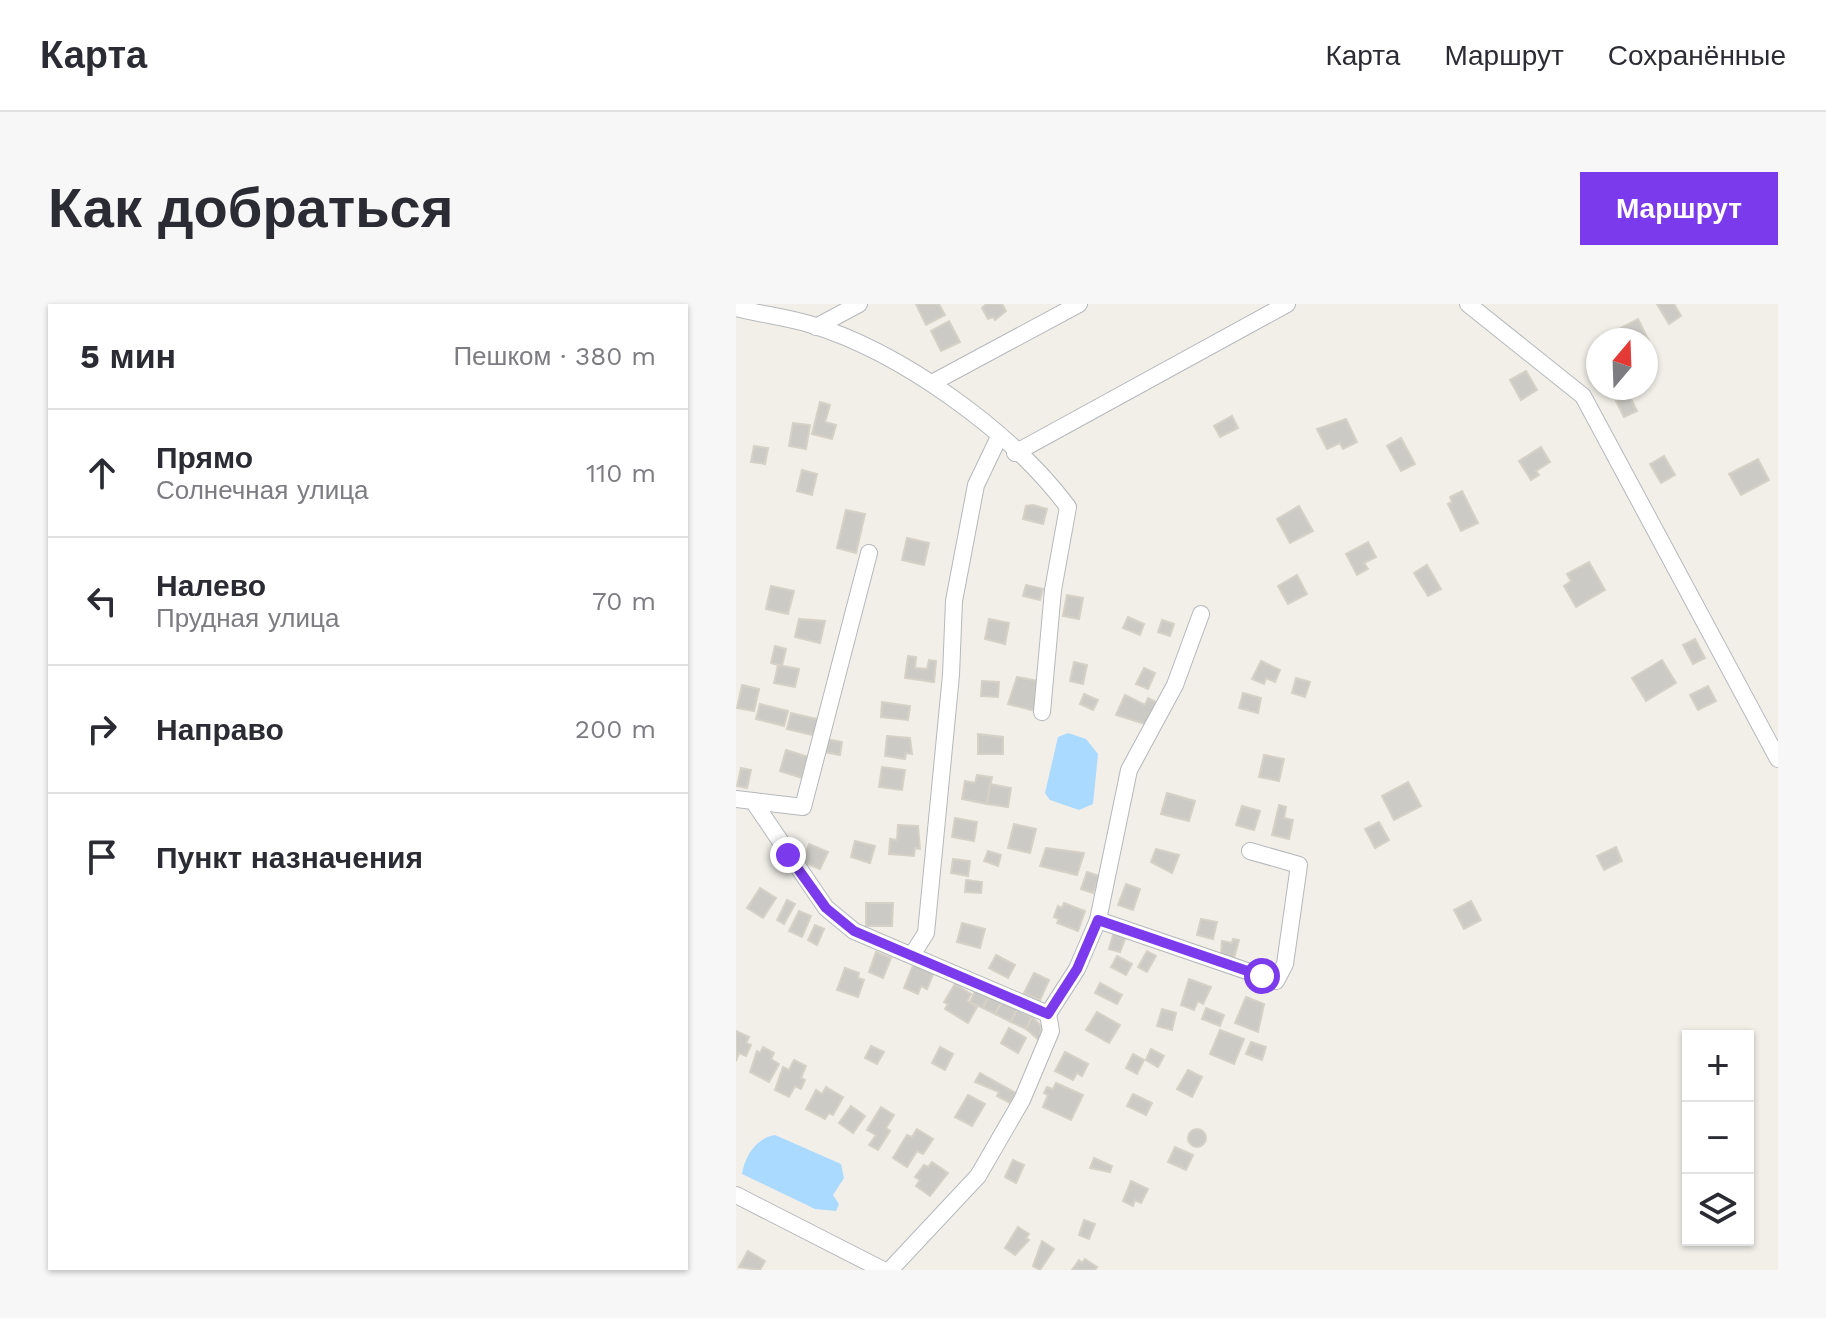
<!DOCTYPE html>
<html lang="ru">
<meta charset="utf-8">
<style>
:root{--surface:#fff;--page:#f7f7f7;--text:#2b2b33;--muted:#7c7c81;--line:#e1e1e2;--accent:#7c3aed}
body{margin:0;font-family:"Work Sans",sans-serif;background:var(--page);color:var(--text)}
.controls{position:absolute;right:24px;bottom:24px;display:grid;overflow:hidden;border-radius:0px;box-shadow:0 2px 6px #0004}
.controls button{width:72px;height:72px;display:grid;place-items:center;padding:0;border:0;border-bottom:2px solid var(--line);background:var(--surface);color:var(--text);font:40px sans-serif}
.compass{position:absolute;left:850px;top:24px;width:72px;height:72px;border-radius:50%;background:var(--surface);box-shadow:0 2px 6px #0004;rotate:19deg}
.stop{position:absolute;width:24px;height:24px;margin:-18px;border:6px solid #7c3aed;border-radius:50%;background:#fff}
.stop.end{background:#7c3aed;border-color:#fff;box-shadow:0 2px 8px #0008}
.list{margin:0;padding:0;list-style:none}
h2{display:flex;justify-content:space-between;align-items:center;height:104px;margin:0;padding:0 32px;font-size:34px}
h2 small{font-size:26px;font-weight:400;color:var(--muted)}
.list li{display:grid;grid-template-columns:52px 1fr auto;gap:24px;align-items:center;box-sizing:border-box;height:128px;padding:0 32px;border-top:2px solid var(--line)}
.list b{display:block;font-size:30px;white-space:nowrap}
.list p{margin:0;font-size:26px;white-space:nowrap;color:var(--muted)}
.list em{font-size:26px;font-style:normal;color:var(--muted)}
.icon{flex:none;width:44px;height:44px;fill:none;stroke:currentColor;stroke-width:2;stroke-linecap:round;stroke-linejoin:round}
.map{position:relative;flex:none;width:1042px;height:966px;overflow:hidden;border-radius:0px}
header{display:flex;align-items:center;gap:48px;box-sizing:border-box;height:112px;padding:0 40px;background:var(--surface);border-bottom:2px solid var(--line)}
header strong{font-size:38px}
nav{display:flex;gap:44px;margin-inline-start:auto;font-size:28px}
.intro{display:flex;align-items:center;justify-content:space-between;box-sizing:border-box;height:192px;padding:0 48px}
h1{margin:0;font-size:56px}
.button{padding:20px 36px;border-radius:0px;background:var(--accent);color:#fff;font-size:28px;font-weight:700}
main{display:flex;gap:48px;padding:0 48px}
aside{flex:1;background:var(--surface);border-radius:0px;box-shadow:0 2px 6px #0004}
.map>svg:first-child{display:block}
.water{fill:#aadaff}
.building{fill:#cccac5;stroke:#d6d1c6;stroke-width:2}
.lines{fill:none;stroke-linecap:round;stroke-linejoin:round}
.minor-casing{stroke:#b5b8bc;stroke-width:18}
.minor{stroke:#fff;stroke-width:16}
.route{stroke:#7c3aed;stroke-width:10}
</style>
<header>
<strong>Карта</strong>
<nav><a>Карта</a><a>Маршрут</a><a>Сохранённые</a></nav>
</header>
<div class="intro"><h1>Как добраться</h1><a class="button">Маршрут</a></div>
<main>
<aside>
<h2>5 мин<small>Пешком · 380 m</small></h2>
<ul class="list">
<li><svg class="icon" aria-label="ahead" viewBox="0 0 24 24"><path d="M12 20V5M6 11l6-6 6 6"/></svg><div><b>Прямо</b><p>Солнечная улица</p></div><em>110 m</em></li>
<li><svg class="icon" aria-label="left" viewBox="0 0 24 24"><path d="M17 20v-9H6M10 6l-5 5 5 5"/></svg><div><b>Налево</b><p>Прудная улица</p></div><em>70 m</em></li>
<li><svg class="icon" aria-label="right" viewBox="0 0 24 24"><path d="M7 20v-9h11M14 6l5 5-5 5"/></svg><div><b>Направо</b></div><em>200 m</em></li>
<li><svg class="icon" aria-label="arrive" viewBox="0 0 24 24"><path d="M6 21V4h12l-3 4 3 4H6"/></svg><div><b>Пункт назначения</b></div></li>
</ul>
</aside>
<div class="map">
<svg width="1042" height="966" viewBox="0 0 1042 966">
<rect width="100%" height="100%" fill="#f1efe8"/>
<g class="water">
<polygon points="332,429 350,435 362,450 357,500 343,506 314,496 309,489 322,433"/>
<path d="M 39,831 L 105,860 L 108,874 L 97,891 L 103,900 L 100,907 L 79,905 L 6,870 C 9,852 20,834 39,831 Z"/>
</g>
<g class="building">
<polygon points="180,0 203,0 209,11 190,21"/>
<polygon points="250,0 266,0 270,7 259,16 257,13 252,15 246,4"/>
<polygon points="921,0 938,0 945,12 933,20"/>
<polygon points="902,15 913,37 889,36 883,25"/>
<polygon points="213,17 224,38 205,47 195,27"/>
<polygon points="790,67 801,86 785,96 774,76"/>
<polygon points="893,91 901,107 888,113 880,97"/>
<polygon points="84,98 94,101 89,118 100,121 96,135 76,130"/>
<polygon points="496,112 502,124 484,133 478,122"/>
<polygon points="610,115 621,138 607,145 604,139 591,145 581,125"/>
<polygon points="57,119 74,121 70,145 53,142"/>
<polygon points="665,134 679,160 665,167 651,142"/>
<polygon points="18,142 32,144 29,160 15,158"/>
<polygon points="805,143 814,158 800,167 803,171 795,176 783,157"/>
<polygon points="928,152 939,171 925,179 914,160"/>
<polygon points="1022,155 1033,176 1005,191 993,170"/>
<polygon points="66,166 81,170 76,191 61,187"/>
<polygon points="726,187 742,219 725,227 712,200 716,198 714,193"/>
<polygon points="297,201 311,205 307,220 287,215 290,202"/>
<polygon points="563,202 577,227 554,239 541,215"/>
<polygon points="110,206 129,210 120,249 101,244"/>
<polygon points="171,234 193,239 188,261 166,256"/>
<polygon points="632,238 640,253 628,259 632,265 621,271 610,250"/>
<polygon points="853,258 869,286 840,303 828,282 835,277 831,270"/>
<polygon points="691,261 705,285 692,292 678,269"/>
<polygon points="561,271 571,290 552,300 542,282"/>
<polygon points="290,281 307,285 304,296 287,292"/>
<polygon points="35,282 58,287 52,310 30,305"/>
<polygon points="331,291 347,294 343,315 327,312"/>
<polygon points="392,313 408,320 404,331 387,324"/>
<polygon points="63,315 89,317 84,339 59,333"/>
<polygon points="253,315 273,319 269,340 249,335"/>
<polygon points="426,316 438,320 434,332 422,328"/>
<polygon points="959,335 969,354 957,360 947,341"/>
<polygon points="39,342 50,345 46,362 35,359"/>
<polygon points="172,352 180,353 179,364 191,365 193,356 200,357 198,378 169,374"/>
<polygon points="926,356 940,379 910,397 896,374"/>
<polygon points="525,357 544,366 539,378 530,374 528,380 516,375"/>
<polygon points="338,358 351,361 347,380 334,377"/>
<polygon points="42,361 63,365 59,383 38,379"/>
<polygon points="408,364 419,369 412,385 400,380"/>
<polygon points="281,373 303,377 299,407 272,400"/>
<polygon points="560,374 574,378 569,393 556,389"/>
<polygon points="246,377 263,378 262,393 245,392"/>
<polygon points="6,381 23,385 18,407 1,404"/>
<polygon points="972,382 980,397 962,406 954,391"/>
<polygon points="507,389 525,394 522,409 503,404"/>
<polygon points="348,390 362,396 357,406 344,400"/>
<polygon points="389,391 409,401 412,394 422,399 412,421 380,411"/>
<polygon points="146,398 174,402 172,416 145,413"/>
<polygon points="24,400 52,407 48,422 20,415"/>
<polygon points="55,409 85,416 81,432 51,425"/>
<polygon points="242,430 267,433 267,450 242,450"/>
<polygon points="151,432 174,434 176,450 170,449 169,455 149,452"/>
<polygon points="90,435 106,438 104,451 87,448"/>
<polygon points="50,446 72,453 66,474 44,467"/>
<polygon points="528,451 548,455 543,477 523,473"/>
<polygon points="146,463 169,466 166,486 143,483"/>
<polygon points="5,464 15,466 11,484 1,482"/>
<polygon points="241,471 256,473 251,500 226,495 229,477 239,479"/>
<polygon points="672,478 685,502 658,516 646,492"/>
<polygon points="254,480 275,484 272,503 251,500"/>
<polygon points="431,489 459,497 453,517 425,510"/>
<polygon points="543,501 550,503 548,514 557,516 553,535 536,531"/>
<polygon points="506,502 524,507 518,526 500,521"/>
<polygon points="219,514 241,518 238,537 216,533"/>
<polygon points="643,518 653,536 639,544 629,525"/>
<polygon points="278,520 300,525 294,549 272,544"/>
<polygon points="162,521 182,522 184,545 179,544 178,552 153,550 154,535 161,536"/>
<polygon points="119,537 139,542 134,559 115,553"/>
<polygon points="73,540 92,548 84,565 66,558"/>
<polygon points="880,543 886,557 868,566 861,552"/>
<polygon points="310,544 348,549 341,571 304,562"/>
<polygon points="420,545 443,551 436,569 415,558"/>
<polygon points="252,547 265,551 262,562 248,557"/>
<polygon points="217,555 234,557 232,572 215,569"/>
<polygon points="351,568 363,572 357,589 345,585"/>
<polygon points="230,576 246,578 245,589 229,588"/>
<polygon points="390,580 404,585 397,606 382,601"/>
<polygon points="24,584 40,594 27,614 11,604"/>
<polygon points="51,596 59,600 48,620 41,616"/>
<polygon points="735,597 745,616 728,625 718,606"/>
<polygon points="130,599 157,599 156,622 130,622"/>
<polygon points="328,599 349,607 342,627 321,619 323,615 318,613 322,602 326,604"/>
<polygon points="63,607 75,612 66,633 53,627"/>
<polygon points="465,615 481,618 477,635 461,631"/>
<polygon points="226,619 249,625 244,644 221,638"/>
<polygon points="79,621 88,625 81,641 72,636"/>
<polygon points="378,628 390,632 384,648 373,645"/>
<polygon points="497,635 503,636 498,654 485,651 486,637 496,639"/>
<polygon points="411,647 420,652 411,668 402,663"/>
<polygon points="140,648 155,654 147,674 133,668"/>
<polygon points="260,651 279,661 272,674 253,664"/>
<polygon points="381,652 396,660 390,671 375,663"/>
<polygon points="178,659 198,668 191,685 185,682 182,690 168,684"/>
<polygon points="109,664 123,669 122,674 128,676 122,693 101,686"/>
<polygon points="298,669 313,676 304,696 288,689"/>
<polygon points="453,675 475,683 467,700 462,697 458,706 445,701"/>
<polygon points="364,679 386,691 381,700 359,689"/>
<polygon points="219,680 235,690 231,697 241,703 232,719 209,705 212,700 208,698"/>
<polygon points="240,685 253,692 247,704 234,698"/>
<polygon points="253,692 266,698 259,710 247,704"/>
<polygon points="510,693 528,700 522,728 499,719"/>
<polygon points="266,698 281,705 275,718 259,710"/>
<polygon points="470,704 488,711 484,722 466,715"/>
<polygon points="281,705 296,713 290,725 275,718"/>
<polygon points="426,705 440,709 436,726 421,722"/>
<polygon points="361,708 384,721 373,739 350,726"/>
<polygon points="296,713 305,722 304,737 290,725"/>
<polygon points="273,724 290,734 282,749 265,739"/>
<polygon points="484,726 508,735 498,760 474,750"/>
<polygon points="0,727 13,733 10,739 15,741 10,752 3,749 0,757"/>
<polygon points="515,738 530,743 526,756 510,750"/>
<polygon points="135,742 148,748 141,760 129,754"/>
<polygon points="27,743 38,749 35,755 43,760 33,778 14,768 21,747 24,749"/>
<polygon points="204,743 217,750 209,766 196,759"/>
<polygon points="415,745 428,752 422,763 410,756"/>
<polygon points="329,748 352,760 346,772 341,769 337,776 319,767"/>
<polygon points="397,750 408,756 401,770 390,764"/>
<polygon points="58,756 70,762 65,774 69,776 65,785 59,782 53,793 39,786 47,763 53,766"/>
<polygon points="452,766 466,773 456,793 441,785"/>
<polygon points="244,769 280,789 274,799 261,792 263,788 239,778"/>
<polygon points="320,779 347,791 335,816 307,803 312,791 308,789 311,783 317,785"/>
<polygon points="90,783 107,793 97,811 93,809 89,815 70,805 80,786 86,790"/>
<polygon points="397,790 416,799 410,811 391,802"/>
<polygon points="232,791 249,800 236,822 219,813"/>
<polygon points="115,802 129,812 117,829 103,819"/>
<polygon points="145,803 158,811 150,824 154,827 142,846 133,841 140,831 131,826"/>
<circle cx="461" cy="834" r="9"/>
<polygon points="181,825 197,835 187,850 181,847 171,863 157,854 171,831 176,833"/>
<polygon points="439,843 457,851 450,866 432,858"/>
<polygon points="358,854 376,862 374,868 354,864"/>
<polygon points="277,856 288,861 280,879 269,873"/>
<polygon points="196,858 212,869 194,892 180,882 184,876 179,873 188,861 192,863"/>
<polygon points="395,877 412,885 405,899 399,896 397,902 387,897"/>
<polygon points="348,916 359,920 353,935 343,931"/>
<polygon points="282,923 293,930 290,934 293,936 279,951 269,944"/>
<polygon points="306,937 318,945 304,966 297,962"/>
<polygon points="12,947 29,957 24,966 3,963"/>
<polygon points="349,955 361,963 359,966 336,966 343,956 346,959"/>
</g>
<g class="lines">
<defs>
<g id="minor">
<polyline points="732,0 847,92 1042,455"/>
<path d="M 0,4 C 24,10 49,13 73,20 C 164,47 275,127 332,203 L 317,286 L 306,408"/>
<polyline points="80,23 123,0"/>
<polyline points="196,79 343,0"/>
<polyline points="279,149 551,0"/>
<polyline points="0,495 17,497 90,604 118,627 312,710 315,727 286,796 242,872 154,966"/>
<polyline points="17,497 67,503 133,249"/>
<polyline points="362,616 540,677 549,660 563,561 514,547"/>
<polyline points="176,651 190,629 215,371 218,297 240,181 263,133"/>
<polyline points="312,710 341,665 362,616 393,466 439,381 465,310"/>
<polyline points="0,891 147,966"/>
</g>
</defs>
<use href="#minor" class="minor-casing"/>
<use href="#minor" class="minor"/>
</g>
<g class="lines">
<polyline class="route" points="52,551 90,604 118,627 312,710 341,665 362,616 526,672"/>
</g>
</svg>
<div class="controls">
<button>+</button>
<button>−</button>
<button><svg class="icon" aria-label="layers" viewBox="0 0 24 24"><path d="M12 4l9 5-9 5-9-5zM3 14l9 5 9-5"/></svg></button>
</div>
<svg class="compass" viewBox="-18 -18 36 36"><path d="M0-13l5 13h-10z" fill="#e53935"/><path d="M0 13l5-13h-10z" fill="#7c7c81"/></svg>
<div class="stop" style="left:526px;top:672px"></div>
<div class="stop end" style="left:52px;top:551px"></div>
</div>
</main>
